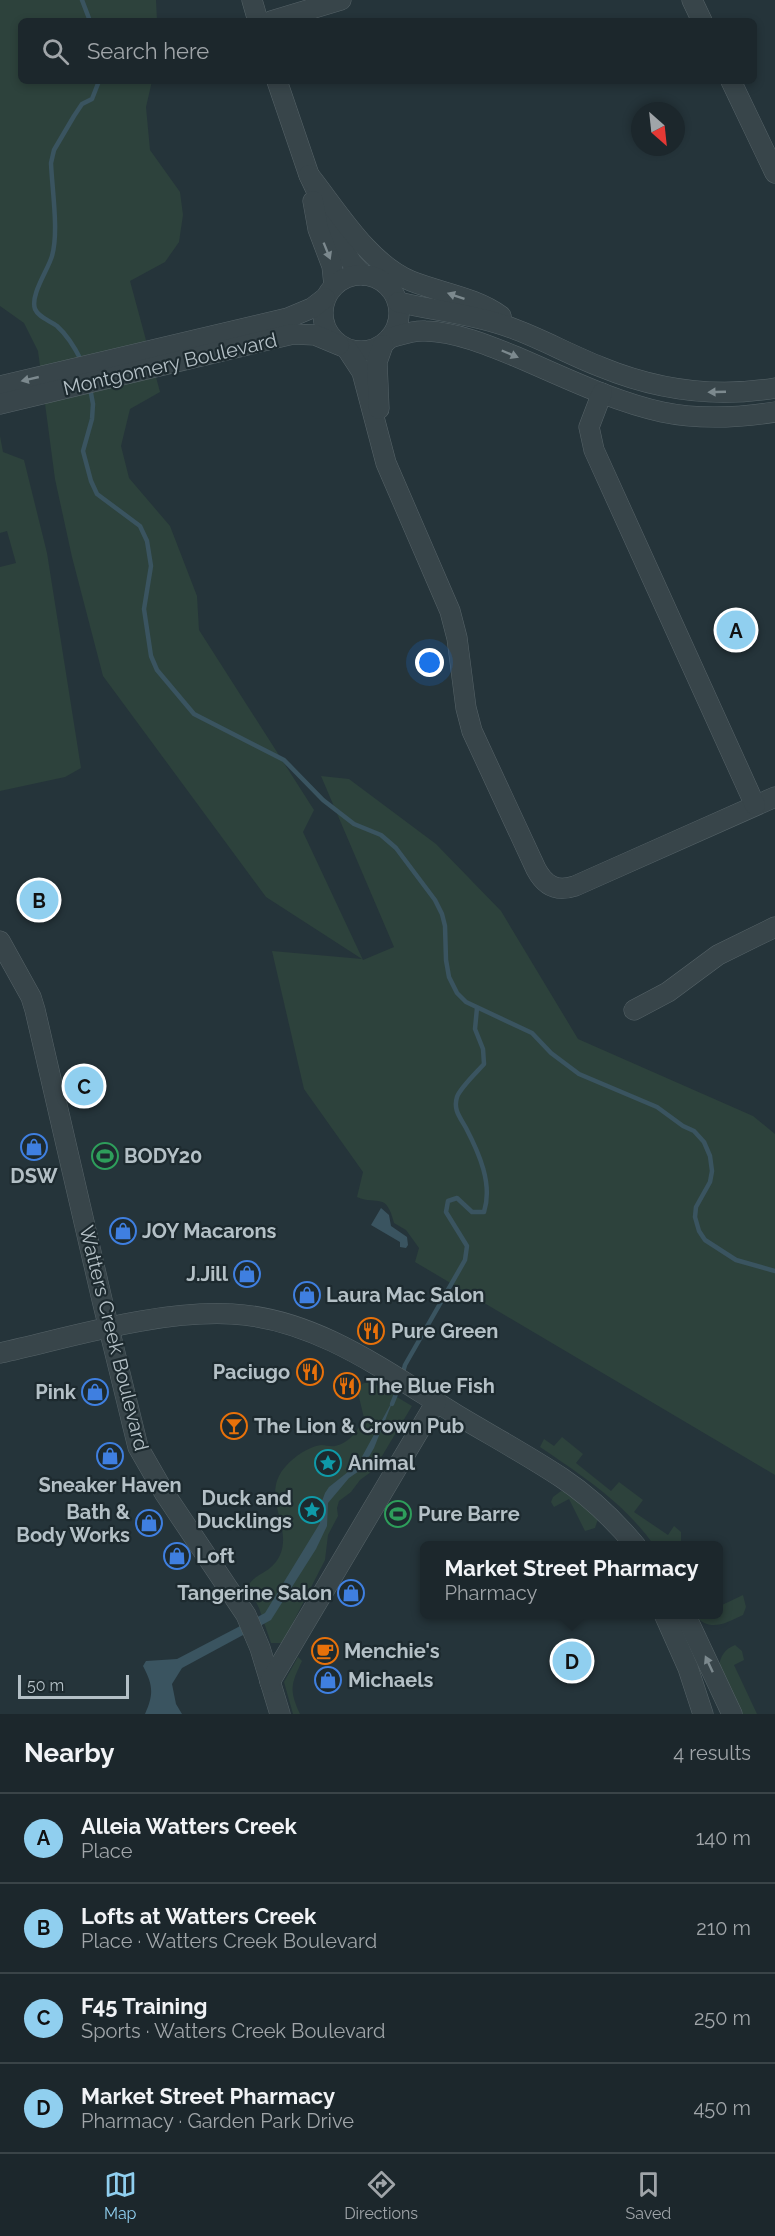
<!DOCTYPE html>
<meta charset="utf-8">
<style>
:root{--surface:#1c272c;--page:#252f34;--text:#f1f3f6;--muted:#a0a5a9;--line:#3a4448;--accent:#90cfef}
body{margin:0;font-family:Raleway,sans-serif;background:var(--page);color:var(--text)}
.compass{position:absolute;left:631px;top:102px;width:54px;height:54px;border-radius:50%;background:var(--surface);box-shadow:0 3px 9px #0003;rotate:153deg}
.scale{position:absolute;left:18px;bottom:15px;width:111px;box-sizing:border-box;padding-left:6px;border:3px solid #b4c0c6;border-top:0;font-size:16px;line-height:21px;white-space:nowrap;color:#b4c0c6;-webkit-text-stroke:4px #1d2a2f;paint-order:stroke}
.you{position:absolute;left:430px;top:663px;width:21px;height:21px;margin:-15px;border:4px solid #fff;border-radius:50%;background:#1a73e8;box-shadow:0 0 0 9px #1a73e833}
.badge{display:grid;place-items:center;width:39px;height:39px;border-radius:50%;background:var(--accent);color:#111;font-size:20px;font-weight:700}
.pin{position:absolute;translate:-50% -50%;border:3px solid #fff;box-shadow:0 2px 6px #0006}
.popup{position:absolute;left:420px;top:1541px;width:303px;height:78px;box-sizing:border-box;display:grid;place-content:center;border-radius:9px;background:var(--surface);filter:drop-shadow(0 2px 4px #0005);font-size:20px;white-space:nowrap;color:var(--muted)}
.popup b{font-size:22px;color:var(--text)}
.popup::after{content:'';position:absolute;left:50%;top:100%;margin-left:-12px;border:12px solid transparent;border-top-color:var(--surface)}
.list{margin:0;padding:0;list-style:none}
h2{display:flex;justify-content:space-between;align-items:center;height:78px;margin:0;padding:0 24px;font-size:26px}
h2 small{font-size:20px;font-weight:400;color:var(--muted)}
.list li{display:grid;grid-template-columns:39px 1fr auto;gap:18px;align-items:center;box-sizing:border-box;height:90px;padding:0 24px;border-top:2px solid var(--line)}
.list b{display:block;font-size:22px;white-space:nowrap}
.list p{margin:0;font-size:20px;white-space:nowrap;color:var(--muted)}
.list em{font-size:20px;font-style:normal;color:var(--muted)}
.icon{flex:none;width:33px;height:33px;fill:none;stroke:currentColor;stroke-width:2;stroke-linecap:round;stroke-linejoin:round}
.map{position:relative;flex:none;width:775px;height:1714px;overflow:hidden}
.search{position:absolute;background:var(--surface);box-shadow:0 3px 9px #0003;left:18px;right:18px;top:18px;height:66px;display:flex;align-items:center;gap:15px;box-sizing:border-box;padding:0 21px;border-radius:9px;color:var(--muted);font-size:22px}
.sheet{height:438px;background:var(--surface)}
nav{display:flex;justify-content:space-around;align-items:center;box-sizing:border-box;height:84px;border-top:2px solid var(--line);background:var(--surface);font-size:16px;color:var(--muted)}
nav a{display:grid;justify-items:center;gap:3px}
nav .on{color:var(--accent)}
.map>svg:first-child{display:block}
.green{fill:#2d423c}
.water{fill:#3a5460}
.lines{fill:none;stroke-linecap:round;stroke-linejoin:round}
.stream{stroke:#3a5460;stroke-width:4.5}
.minor-casing{stroke:#566368;stroke-width:21}
.minor{stroke:#38454a;stroke-width:20}
.oneway{fill:#7c898e}
.labels{text-anchor:middle;dominant-baseline:central;stroke-width:4.5;stroke-linejoin:round;paint-order:stroke}
.street-label{font-size:20px;fill:#b4c0c6;stroke:#1d2a2f}
.poi-label{font-size:20px;font-weight:bold;fill:#b4c0c6;stroke:#1d2a2f;text-anchor:start}
</style>
<div class="map">
<svg width="775" height="1714" viewBox="0 0 775 1714">
<rect width="100%" height="100%" fill="#25343a"/>
<g class="green">
<path d="M 0,0 L 156,0 L 157,21 L 21,21 L 21,81 L 152,81 L 146,107 L 150,150 L 180,192 L 183,215 L 179,242 L 165,262 L 130,281 L 160,392 L 130,409 L 121,446 L 129,478 L 170,526 L 197,596 L 199,630 L 314,810 L 303,832 L 363,960 L 394,947 L 321,776 L 349,779 L 436,844 L 501,911 L 578,1039 L 753,1116 L 775,1134 L 775,1475 L 415,1262 L 419,1248 L 406,1230 L 394,1223 C 386,1191 378,1206 357,1197 L 363,1172 L 304,1089 L 272,951 L 362,959 L 266,897 L 103,676 L 72,557 L 55,479 L 38,351 L 24,323 L 0,306 Z"/>
<polygon points="0,436 3,452 24,460 47,553 81,768 65,777 0,791 0,567 16,563 7,531 0,533"/>
<path d="M 370,1381 L 412,1406 L 379,1461 L 379,1466 L 360,1480 L 351,1492 L 339,1501 L 337,1508 L 338,1516 L 328,1535 L 325,1560 L 285,1638 L 281,1643 L 271,1643 L 259,1608 L 248,1586 C 256,1572 271,1574 280,1555 C 293,1526 259,1495 286,1466 C 295,1456 308,1447 321,1445 C 326,1445 331,1447 335,1446 C 350,1443 358,1430 364,1418 L 358,1393 L 362,1384 Z"/>
<path d="M 562,1437 L 583,1454 L 576,1463 L 611,1491 L 619,1482 L 643,1500 L 634,1512 L 668,1535 L 674,1526 L 681,1532 L 681,1545 L 654,1545 C 621,1500 585,1478 540,1447 L 544,1439 L 554,1446 Z"/>
<polygon points="561,1491 570,1493 598,1519 595,1528 585,1531 569,1499 554,1507 551,1502 553,1497"/>
<path d="M 743,1595 L 746,1607 L 743,1615 C 726,1623 709,1633 695,1615 L 719,1614 L 719,1610 L 723,1609 L 722,1605 Z"/>
<path d="M 735,1645 L 742,1651 L 744,1660 L 734,1665 L 757,1714 L 741,1714 L 719,1667 C 720,1656 725,1649 735,1645 Z"/>
<path d="M 298,1657 L 302,1661 C 291,1684 289,1690 300,1714 L 293,1714 L 284,1682 Z"/>
</g>
<g class="water">
<polygon points="381,1208 389,1215 391,1226 407,1237 408,1245 406,1248 400,1247 400,1242 371,1225"/>
<path d="M 394,1398 L 374,1448 L 362,1469 L 349,1478 L 328,1503 L 327,1526 L 316,1549 L 271,1620 L 182,1668 L 172,1684 L 176,1704 L 182,1714 L 145,1714 C 154,1694 153,1685 143,1666 L 146,1661 L 177,1659 L 265,1613 L 320,1523 L 320,1513 L 318,1512 L 325,1493 L 329,1487 L 358,1464 Z"/>
</g>
<g class="lines">
<g class="stream">
<polyline points="82,0 90,21"/>
<path d="M 81,360 C 75,348 67,335 57,326 C 49,320 39,318 35,309 C 30,295 48,270 52,256 C 59,232 52,189 51,163 L 54,150 L 74,116 L 82,104 L 92,99 L 99,81"/>
<polyline points="90,388 93,404 92,419 83,451 91,481 97,494 140,526 147,541 151,566 144,609 151,656 157,670 194,714 284,760 323,800 354,824 381,835 396,848 435,900 442,914 445,926 446,960 449,977 457,993 466,1002 532,1033 551,1053 579,1074 657,1107 683,1126 694,1131 704,1142 710,1156 712,1171 710,1182 696,1207 695,1217 699,1231 705,1240 736,1260 775,1271"/>
<path d="M 402,1376 L 405,1365 L 465,1260 L 467,1246 L 446,1212 L 448,1201 L 457,1198 L 472,1212 L 484,1212 C 493,1184 479,1153 466,1128 C 460,1117 453,1110 457,1097 C 460,1088 477,1072 484,1064 L 483,1049 L 475,1029 L 477,1008"/>
<polyline points="392,1404 400,1384"/>
</g>
<defs>
<g id="minor">
<polyline points="252,0 258,21"/>
<polyline points="692,0 702,21"/>
<polyline points="271,21 341,0"/>
<polyline points="277,81 309,175 345,252 352,263 363,275"/>
<polyline points="731,81 775,173"/>
<path d="M 309,175 C 337,210 368,263 411,281 C 441,293 475,297 501,316"/>
<polyline points="313,201 318,229 332,266 334,285"/>
<circle cx="361" cy="313" r="38"/>
<path d="M 398,302 C 435,311 473,314 509,327 C 540,338 570,355 601,367 C 657,390 715,398 775,388"/>
<path d="M 390,338 C 401,335 413,330 425,331 C 457,332 488,345 517,357 C 564,377 612,401 662,412 C 700,420 737,418 775,412"/>
<path d="M 347,349 L 362,372 L 386,463 L 450,611 L 457,638 L 466,708 L 472,731 L 536,869 C 545,886 557,892 575,886 L 775,797"/>
<polyline points="0,386 288,318 312,308 325,298"/>
<polyline points="602,393 589,427 594,450 755,805"/>
<polyline points="0,404 293,334 315,335 339,345"/>
<polyline points="379,409 377,362 383,345"/>
<polyline points="0,941 31,997 35,1010 103,1304 138,1447 165,1494 246,1615 260,1648 280,1714"/>
<polyline points="634,1010 668,992 718,955 775,927"/>
<path d="M 0,1353 C 72,1337 158,1310 232,1314 C 316,1318 388,1373 457,1415 C 492,1436 529,1456 562,1478 C 589,1496 615,1521 636,1546"/>
<polyline points="664,1614 688,1668 703,1714"/>
<polyline points="685,1614 732,1714"/>
<polyline points="270,1682 436,1402"/>
</g>
</defs>
<use href="#minor" class="minor-casing"/>
<use href="#minor" class="minor"/>
</g>
<defs><path id="oneway-solid" d="M-6-.8H1V-3.2L6.5 0L1 3.2V.8H-6Z" transform="scale(1.5)"/></defs>
<g class="oneway">
<use href="#oneway-solid" transform="translate(327 251) rotate(68)"/>
<use href="#oneway-solid" transform="translate(456 296) rotate(-161)"/>
<use href="#oneway-solid" transform="translate(510 354) rotate(23)"/>
<use href="#oneway-solid" transform="translate(30 379) rotate(167)"/>
<use href="#oneway-solid" transform="translate(717 392) rotate(178)"/>
<use href="#oneway-solid" transform="translate(709 1664) rotate(-115)"/>
</g>
<defs>
<symbol id="shop-ring" viewBox="-11 -11 22 22"><circle r="9.5" fill="#1d2a2f" stroke="#3f7fe0" stroke-width="1.5"/><path d="M-5-2.5h2.3a2.7 3.5 0 0 1 5.4 0H5L5.5 6h-11ZM-1.5-2.5h3a1.5 2.3 0 0 0-3 0Z" fill="#3f7fe0"/></symbol>
<symbol id="stadium-ring" viewBox="-11 -11 22 22"><circle r="9.5" fill="#1d2a2f" stroke="#2e9e5b" stroke-width="1.5"/><path d="M0-5a6.5 5 0 1 0 0 10a6.5 5 0 1 0 0-10ZM-3.5-1.8h7v3.6h-7Z" fill="#2e9e5b"/></symbol>
<symbol id="restaurant-ring" viewBox="-11 -11 22 22"><circle r="9.5" fill="#1d2a2f" stroke="#e8710a" stroke-width="1.5"/><path d="M-5-6h1v4h1v-4h1v4h1v-4h1v5L-1.5 .5V6h-2V.5L-5-1ZM5-6V6H3V1.5H1.5Q1.5-4 5-6Z" fill="#e8710a"/></symbol>
<symbol id="bar-ring" viewBox="-11 -11 22 22"><circle r="9.5" fill="#1d2a2f" stroke="#e8710a" stroke-width="1.5"/><path d="M-6-5H6L.8 .8V4.5H3.5V6h-7V4.5H-.8V.8Z" fill="#e8710a"/></symbol>
<symbol id="sight-ring" viewBox="-11 -11 22 22"><circle r="9.5" fill="#1d2a2f" stroke="#0f9aa8" stroke-width="1.5"/><path d="M0-6L1.8-2.2L6-1.7L2.9 1.2L3.7 5.4L0 3.3L-3.7 5.4L-2.9 1.2L-6-1.7L-1.8-2.2Z" fill="#0f9aa8"/></symbol>
<symbol id="cafe-ring" viewBox="-11 -11 22 22"><circle r="9.5" fill="#1d2a2f" stroke="#e8710a" stroke-width="1.5"/><path d="M-5.5-4.5H6V0H3Q3 3.5 0 3.5H-2.5Q-5.5 3.5-5.5 0ZM3-3.2v2h1.7v-2ZM-6 4.5H4V6H-6Z" fill="#e8710a"/></symbol>
</defs>
<g fill-rule="evenodd">
<use href="#shop-ring" x="19" y="1132" width="30" height="30"/>
<use href="#stadium-ring" x="90" y="1141" width="30" height="30"/>
<use href="#shop-ring" x="108" y="1216" width="30" height="30"/>
<use href="#shop-ring" x="232" y="1259" width="30" height="30"/>
<use href="#shop-ring" x="292" y="1280" width="30" height="30"/>
<use href="#restaurant-ring" x="356" y="1316" width="30" height="30"/>
<use href="#restaurant-ring" x="295" y="1357" width="30" height="30"/>
<use href="#restaurant-ring" x="332" y="1371" width="30" height="30"/>
<use href="#shop-ring" x="80" y="1377" width="30" height="30"/>
<use href="#bar-ring" x="219" y="1411" width="30" height="30"/>
<use href="#shop-ring" x="95" y="1441" width="30" height="30"/>
<use href="#sight-ring" x="313" y="1448" width="30" height="30"/>
<use href="#sight-ring" x="297" y="1495" width="30" height="30"/>
<use href="#stadium-ring" x="383" y="1499" width="30" height="30"/>
<use href="#shop-ring" x="134" y="1508" width="30" height="30"/>
<use href="#shop-ring" x="162" y="1541" width="30" height="30"/>
<use href="#shop-ring" x="336" y="1578" width="30" height="30"/>
<use href="#cafe-ring" x="310" y="1636" width="30" height="30"/>
<use href="#shop-ring" x="313" y="1665" width="30" height="30"/>
</g>
<g class="labels">
<g class="street-label">
<text transform="translate(170 364) rotate(-13)">Montgomery Boulevard</text>
<text transform="translate(114 1338) rotate(76)">Watters Creek Boulevard</text>
</g>
<g class="poi-label">
<text x="124" y="1156">BODY20</text>
<text x="34" y="1176" text-anchor="middle">DSW</text>
<text x="142" y="1231">JOY Macarons</text>
<text x="228" y="1274" text-anchor="end">J.Jill</text>
<text x="326" y="1295">Laura Mac Salon</text>
<text x="391" y="1331">Pure Green</text>
<text x="290" y="1372" text-anchor="end">Paciugo</text>
<text x="366" y="1386">The Blue Fish</text>
<text x="76" y="1392" text-anchor="end">Pink</text>
<text x="254" y="1426">The Lion &amp; Crown Pub</text>
<text x="348" y="1463">Animal</text>
<text x="110" y="1485" text-anchor="middle">Sneaker Haven</text>
<text x="292" y="1498" text-anchor="end">Duck and<tspan x="292" dy="23">Ducklings</tspan></text>
<text x="130" y="1512" text-anchor="end">Bath &amp;<tspan x="130" dy="23">Body Works</tspan></text>
<text x="418" y="1514">Pure Barre</text>
<text x="196" y="1556">Loft</text>
<text x="332" y="1593" text-anchor="end">Tangerine Salon</text>
<text x="344" y="1651">Menchie's</text>
<text x="348" y="1680">Michaels</text>
</g>
</g>
</svg>
<svg class="compass" viewBox="-18 -18 36 36"><path d="M0-13l5 13h-10z" fill="#e53935"/><path d="M0 13l5-13h-10z" fill="#a0a5a9"/></svg>
<div class="scale">50 m</div>
<div class="you"></div>
<div class="pin badge" style="left:736px;top:630px">A</div>
<div class="pin badge" style="left:39px;top:900px">B</div>
<div class="pin badge" style="left:84px;top:1086px">C</div>
<div class="pin badge" style="left:572px;top:1661px">D</div>
<div class="popup"><b>Market Street Pharmacy</b>Pharmacy</div>
<div class="search"><svg class="icon" aria-label="search" viewBox="0 0 24 24"><circle cx="10" cy="10" r="6"/><path d="M15 15l6 6"/></svg>Search here</div>
</div>
<section class="sheet">
<h2>Nearby<small>4 results</small></h2>
<ul class="list">
<li><span class="badge">A</span><div><b>Alleia Watters Creek</b><p>Place</p></div><em>140 m</em></li>
<li><span class="badge">B</span><div><b>Lofts at Watters Creek</b><p>Place · Watters Creek Boulevard</p></div><em>210 m</em></li>
<li><span class="badge">C</span><div><b>F45 Training</b><p>Sports · Watters Creek Boulevard</p></div><em>250 m</em></li>
<li><span class="badge">D</span><div><b>Market Street Pharmacy</b><p>Pharmacy · Garden Park Drive</p></div><em>450 m</em></li>
</ul>
</section>
<nav>
<a class="on"><svg class="icon" aria-label="map" viewBox="0 0 24 24"><path d="M3 6l6-2 6 2 6-2v14l-6 2-6-2-6 2zM9 4v14M15 6v14"/></svg>Map</a>
<a><svg class="icon" aria-label="directions" viewBox="0 0 24 24"><path d="M12 3l9 9-9 9-9-9zM9 14v-3h6M13 9l2 2-2 2"/></svg>Directions</a>
<a><svg class="icon" aria-label="saved" viewBox="0 0 24 24"><path d="M7 4h10v16l-5-4-5 4z"/></svg>Saved</a>
</nav>
